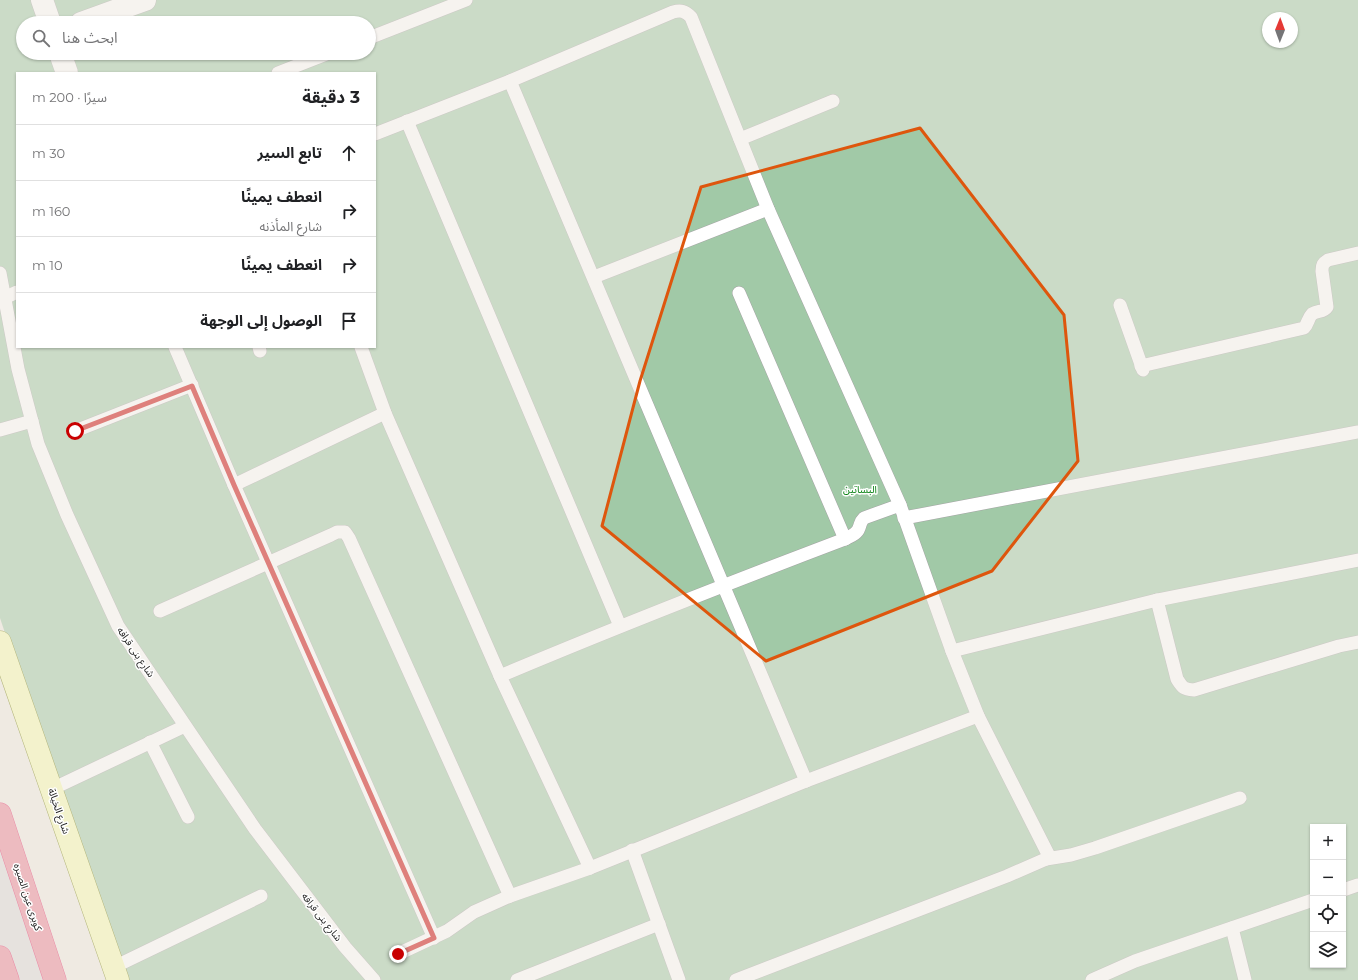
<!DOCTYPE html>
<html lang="ar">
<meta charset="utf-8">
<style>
:root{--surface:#fff;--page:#f6f6f6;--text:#202124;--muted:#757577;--line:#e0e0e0}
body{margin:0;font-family:Montserrat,"Noto Sans Arabic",sans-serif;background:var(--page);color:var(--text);direction:rtl}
.controls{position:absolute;right:12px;bottom:12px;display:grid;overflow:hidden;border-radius:0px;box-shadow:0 1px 3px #0004}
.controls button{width:36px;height:36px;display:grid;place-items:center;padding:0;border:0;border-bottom:1px solid var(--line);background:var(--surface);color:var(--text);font:20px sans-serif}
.compass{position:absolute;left:1262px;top:12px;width:36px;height:36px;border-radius:50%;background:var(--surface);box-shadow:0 1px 3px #0004;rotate:1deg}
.stop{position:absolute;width:12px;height:12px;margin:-9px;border:3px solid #c90001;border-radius:50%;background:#fff}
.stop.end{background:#c90001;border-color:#fff;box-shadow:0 1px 4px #0008}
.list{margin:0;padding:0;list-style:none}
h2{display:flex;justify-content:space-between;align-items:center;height:52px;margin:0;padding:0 16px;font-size:17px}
h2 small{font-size:13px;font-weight:400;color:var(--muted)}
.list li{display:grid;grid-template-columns:26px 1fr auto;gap:12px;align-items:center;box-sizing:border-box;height:56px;padding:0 16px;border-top:1px solid var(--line)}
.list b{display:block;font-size:15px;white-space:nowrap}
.list p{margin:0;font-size:13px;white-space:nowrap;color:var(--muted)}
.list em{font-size:13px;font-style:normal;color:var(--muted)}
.icon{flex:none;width:22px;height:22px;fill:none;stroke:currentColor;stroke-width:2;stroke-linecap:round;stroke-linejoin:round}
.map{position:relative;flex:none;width:1358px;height:980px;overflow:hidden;direction:ltr}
.search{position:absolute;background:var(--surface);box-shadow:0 1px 3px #0004;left:16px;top:16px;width:360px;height:44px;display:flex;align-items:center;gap:10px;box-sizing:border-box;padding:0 14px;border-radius:22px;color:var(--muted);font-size:15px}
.panel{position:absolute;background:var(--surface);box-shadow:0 1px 3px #0004;left:16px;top:72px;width:360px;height:276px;border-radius:0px;direction:rtl}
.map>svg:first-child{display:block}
.residential{fill:#dbd9d9}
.cemetery{fill:#a1c9a7;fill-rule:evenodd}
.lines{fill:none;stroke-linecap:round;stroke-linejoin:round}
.lane-casing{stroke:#a4a4a4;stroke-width:14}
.street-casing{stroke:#a4a4a4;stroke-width:23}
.secondary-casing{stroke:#6b7700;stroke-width:23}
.highway-casing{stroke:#e2195f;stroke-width:23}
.lane{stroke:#fff;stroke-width:13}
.street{stroke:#fff;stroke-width:22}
.secondary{stroke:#f9fdb1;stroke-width:22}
.highway{stroke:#eb8497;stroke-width:22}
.route{stroke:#c90001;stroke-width:5}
.marked{fill:none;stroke:#de560d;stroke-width:3;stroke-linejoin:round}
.labels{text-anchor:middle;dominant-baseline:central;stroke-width:3;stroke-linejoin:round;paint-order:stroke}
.park-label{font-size:10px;fill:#05800f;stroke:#fff}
.street-label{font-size:10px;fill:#1d1d1d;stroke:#fff}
</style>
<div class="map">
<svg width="1358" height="980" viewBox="0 0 1358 980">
<rect width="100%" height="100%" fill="#efeae2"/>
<polygon class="residential" points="0,829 48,980 0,980"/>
<path class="cemetery" d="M 0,0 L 1358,0 L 1358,980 L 121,980 L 0,618 ZM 1268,18 L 1292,18 L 1292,42 L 1268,42 ZM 23,23 L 369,23 L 369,53 L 23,53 ZM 17,73 L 375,73 L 375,347 L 17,347 ZM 1313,827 L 1343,827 L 1343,965 L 1313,965 Z"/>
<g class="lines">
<defs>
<g id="lane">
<polyline points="369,38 466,0"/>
<polyline points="278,73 329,53"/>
<polyline points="510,81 806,781"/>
<polyline points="407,121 620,626"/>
<path d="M 375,134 L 510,81 L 673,12 C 681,10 685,11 691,17 L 768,209 L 900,505 L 952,651 L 978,716 L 1049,856 L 1046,859 L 1007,876 L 736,980"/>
<polyline points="740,139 833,101"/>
<polyline points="0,273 18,369 38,444 67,515 118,626 255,829 345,947 374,980"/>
<polyline points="594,277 768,209"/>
<polyline points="739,293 845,539"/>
<polyline points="4,298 17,292"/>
<polyline points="1120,305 1143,370"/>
<polyline points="175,347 234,485 434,938"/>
<polyline points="259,347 260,351"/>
<polyline points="361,347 385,413 500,676 590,868"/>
<path d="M 1141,366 L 1304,328 C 1308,324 1308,318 1312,314 C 1318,310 1323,313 1327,307 L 1322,271 C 1322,265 1323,263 1328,260 L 1358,253"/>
<polyline points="0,430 32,421"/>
<polyline points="75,431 192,385"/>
<polyline points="234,485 385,413"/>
<polyline points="904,518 1358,432"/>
<path d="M 1157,600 L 1177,679 C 1183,688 1183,689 1194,690 L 1339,646 L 1358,642"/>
<polyline points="160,611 331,535 337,532 345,532 349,538 510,896"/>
<polyline points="952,651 1157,600 1358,560"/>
<path d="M 500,676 C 614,628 729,583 845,539 C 851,536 857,534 859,528 C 861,523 860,522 864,518 L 900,505"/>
<polyline points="150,742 188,817"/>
<polyline points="52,789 185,726"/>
<polyline points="632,850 679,980"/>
<polyline points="1046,859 1071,855 1095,848 1240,798"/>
<polyline points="1343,890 1358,885"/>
<polyline points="1232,928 1245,980"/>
<polyline points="398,954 447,931 474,912 510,896 590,868 806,781 978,716"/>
<polyline points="114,967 261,896"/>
<polyline points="517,980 659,924"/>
<polyline points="1092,980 1135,961 1313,900"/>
</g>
<g id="street">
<polyline points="42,0 50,23"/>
<polyline points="81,23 145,0"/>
<polyline points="60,53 67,73"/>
</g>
<polyline id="secondary" points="0,642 118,980"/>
<g id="highway">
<polyline points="0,814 55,980"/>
<polyline points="0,957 8,980"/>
</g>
</defs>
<use href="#lane" class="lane-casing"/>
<use href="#street" class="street-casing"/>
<use href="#secondary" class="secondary-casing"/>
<use href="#highway" class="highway-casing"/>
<use href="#lane" class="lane"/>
<use href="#street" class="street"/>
<use href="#secondary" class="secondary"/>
<use href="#highway" class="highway"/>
</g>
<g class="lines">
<polyline class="route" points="75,431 192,386 234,485 434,938 398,954"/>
</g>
<path d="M0 0H1358V980H0ZM 920,128 L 1064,315 L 1078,461 L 992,571 L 766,661 L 602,526 L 640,381 L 701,187 Z" fill="#efeae2" fill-opacity=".55" fill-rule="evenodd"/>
<path class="marked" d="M 920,128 L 1064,315 L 1078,461 L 992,571 L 766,661 L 602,526 L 640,381 L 701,187 Z"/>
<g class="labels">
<g class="park-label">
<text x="860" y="489">البساتين</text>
</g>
<g class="street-label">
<text transform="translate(136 652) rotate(56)">شارع بنى قرافه</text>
<text transform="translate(59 811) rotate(71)">شارع الخيالة</text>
<text transform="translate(28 897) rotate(72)">كوبرى عين الصيره</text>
<text transform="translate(322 917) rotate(52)">شارع بنى قرافه</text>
</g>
</g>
</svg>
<div class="controls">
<button>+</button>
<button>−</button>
<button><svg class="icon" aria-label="locate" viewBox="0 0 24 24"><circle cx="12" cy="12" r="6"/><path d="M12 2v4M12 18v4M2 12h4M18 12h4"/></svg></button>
<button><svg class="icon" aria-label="layers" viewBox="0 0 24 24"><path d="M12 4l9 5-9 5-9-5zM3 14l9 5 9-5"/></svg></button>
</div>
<svg class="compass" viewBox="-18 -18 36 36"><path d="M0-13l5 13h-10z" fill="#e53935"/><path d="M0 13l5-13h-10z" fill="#757577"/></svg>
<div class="stop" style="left:75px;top:431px"></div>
<div class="stop end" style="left:398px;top:954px"></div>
<div class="search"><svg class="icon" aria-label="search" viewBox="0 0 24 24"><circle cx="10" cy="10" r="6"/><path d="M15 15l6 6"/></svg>ابحث هنا</div>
<section class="panel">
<h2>3 دقيقة<small>سيرًا · 200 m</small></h2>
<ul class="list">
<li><svg class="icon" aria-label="ahead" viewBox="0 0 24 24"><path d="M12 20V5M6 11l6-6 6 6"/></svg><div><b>تابع السير</b></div><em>30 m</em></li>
<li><svg class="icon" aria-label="right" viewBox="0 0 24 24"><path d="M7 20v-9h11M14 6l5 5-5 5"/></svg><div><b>انعطف يمينًا</b><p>شارع المأذنه</p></div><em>160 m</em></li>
<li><svg class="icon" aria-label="right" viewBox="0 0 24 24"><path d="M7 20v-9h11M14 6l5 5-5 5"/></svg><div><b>انعطف يمينًا</b></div><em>10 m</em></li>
<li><svg class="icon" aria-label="arrive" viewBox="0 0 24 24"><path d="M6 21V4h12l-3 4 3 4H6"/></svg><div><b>الوصول إلى الوجهة</b></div></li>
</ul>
</section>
</div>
